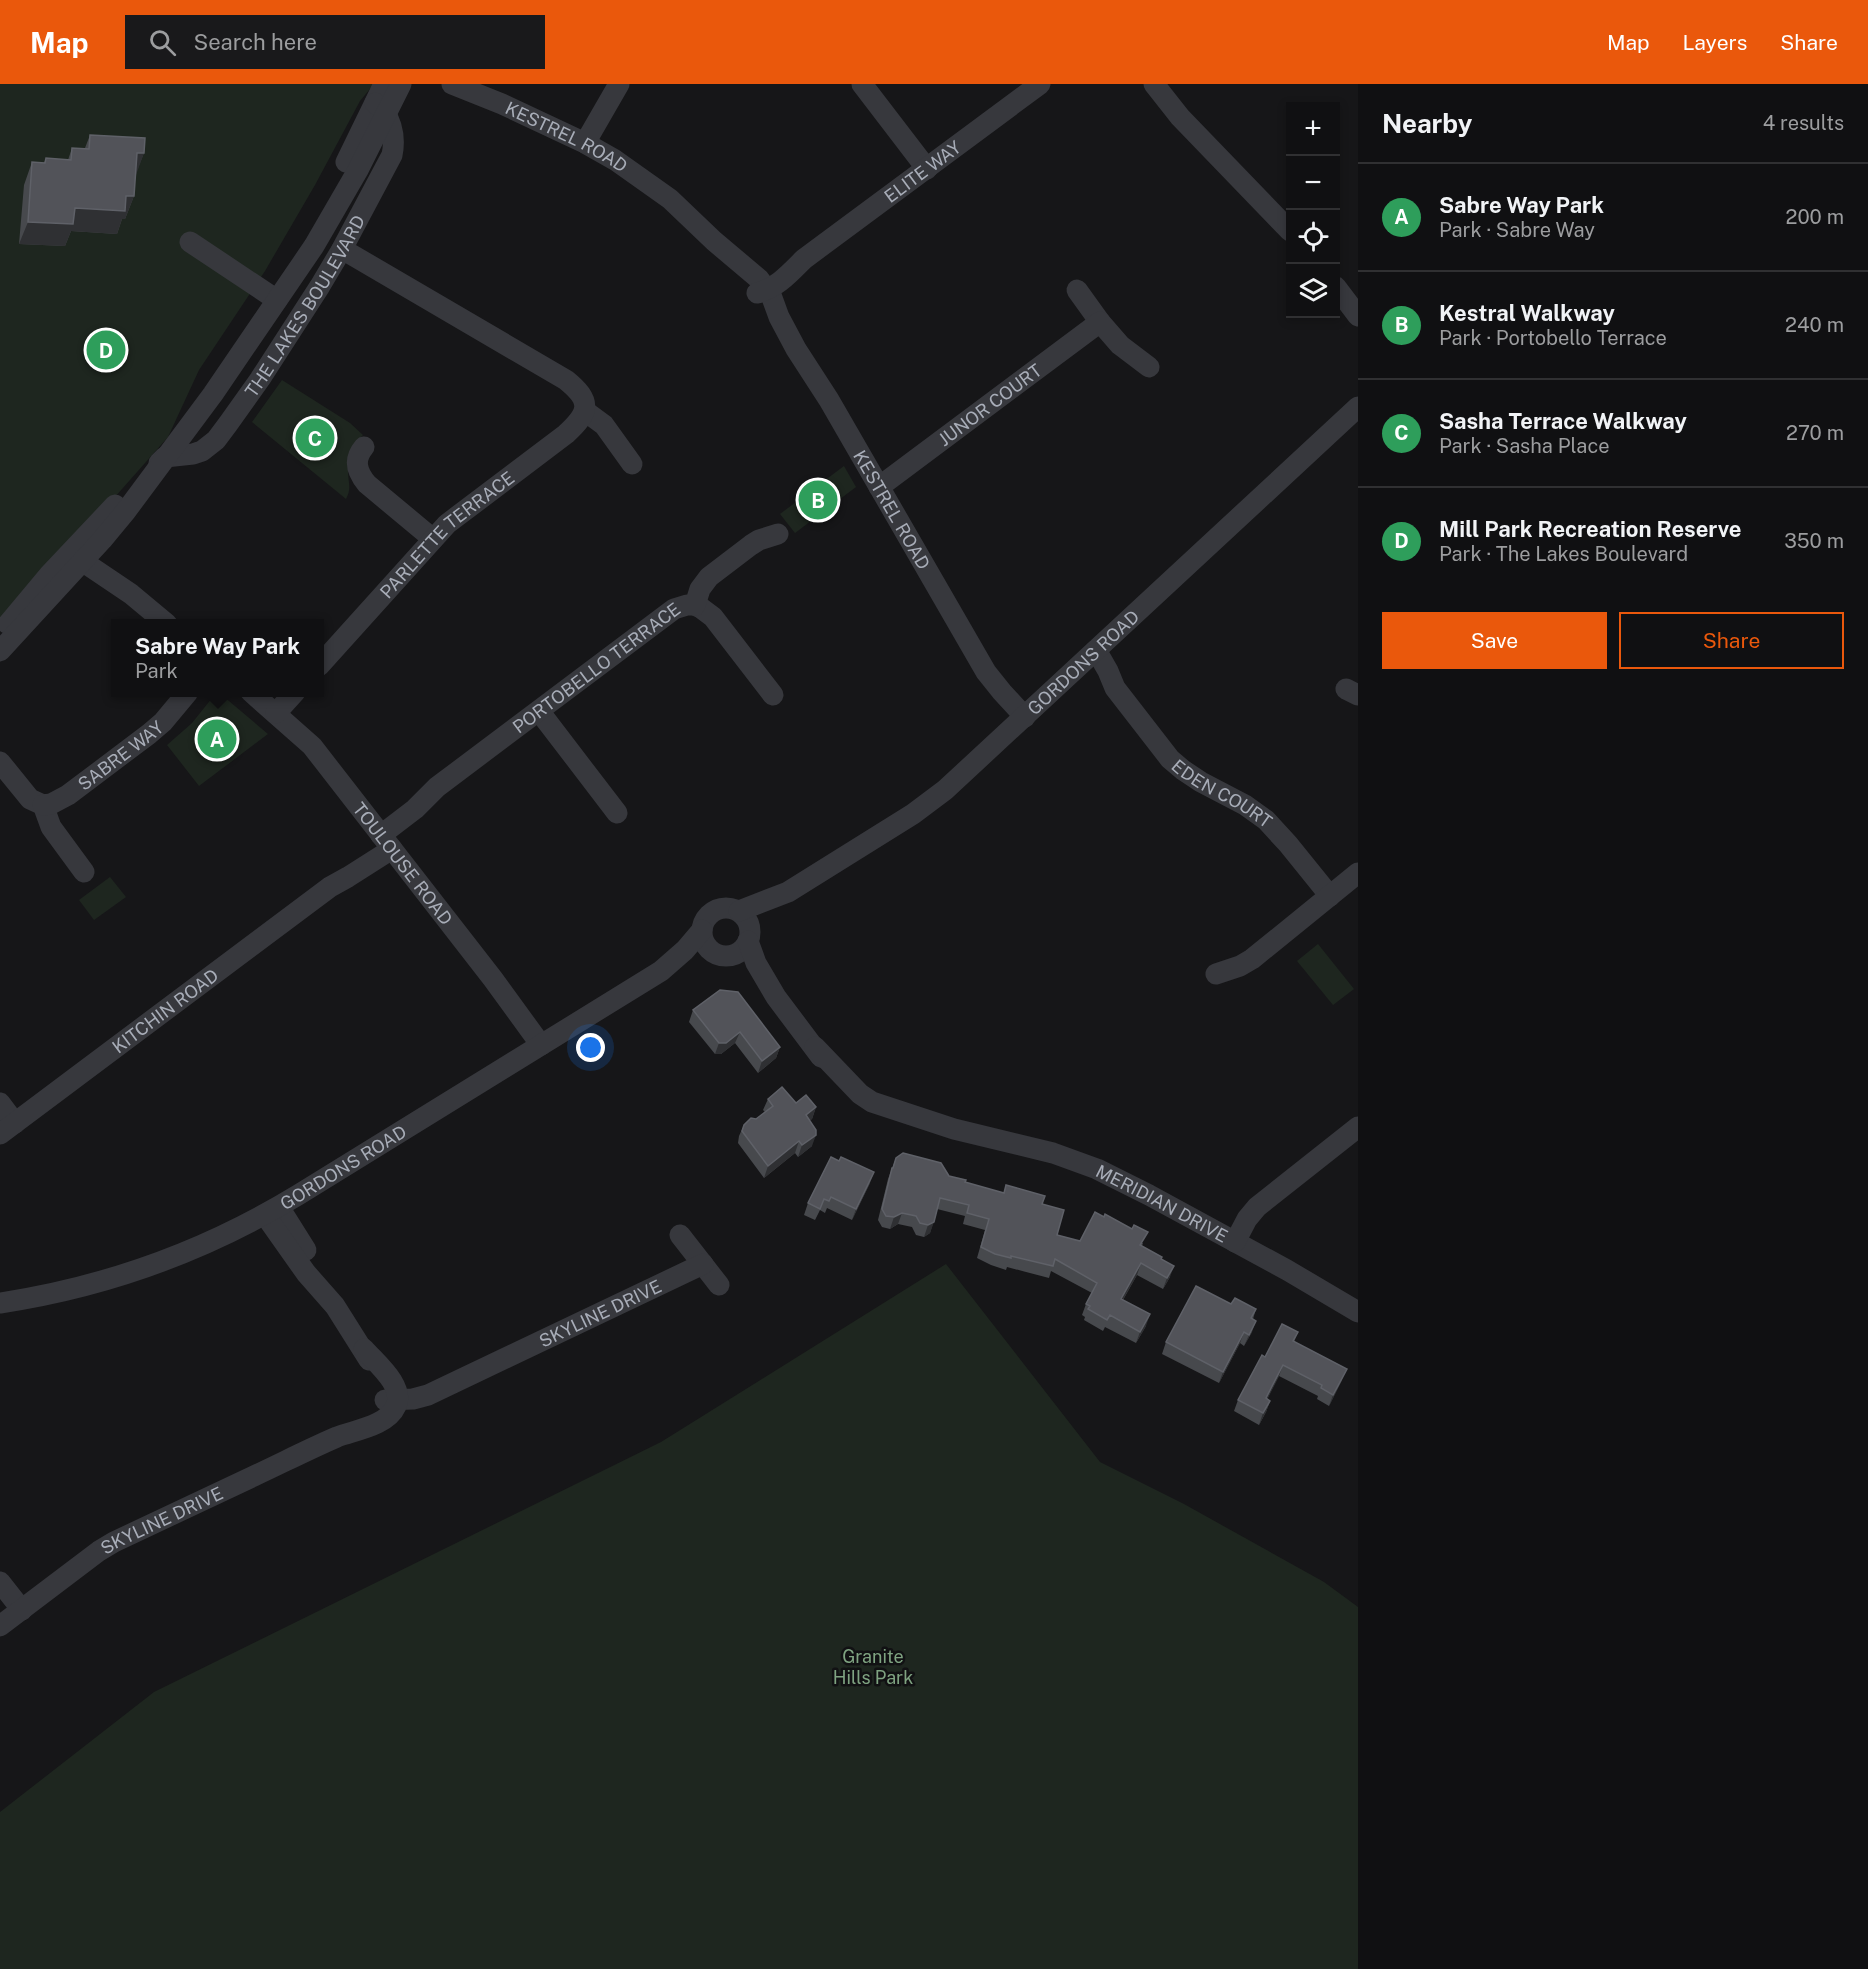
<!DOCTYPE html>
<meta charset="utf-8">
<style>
:root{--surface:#101012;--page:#19191b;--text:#f1f3f6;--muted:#9c9d9f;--line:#303032;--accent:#ea580c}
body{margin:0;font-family:"Public Sans",sans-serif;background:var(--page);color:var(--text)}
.controls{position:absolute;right:18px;top:18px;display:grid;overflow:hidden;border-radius:0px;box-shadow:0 3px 9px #0003}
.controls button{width:54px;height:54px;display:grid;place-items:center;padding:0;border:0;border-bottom:2px solid var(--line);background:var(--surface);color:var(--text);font:30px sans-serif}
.you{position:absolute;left:591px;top:964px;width:21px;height:21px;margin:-15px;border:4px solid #fff;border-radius:50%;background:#1a73e8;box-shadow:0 0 0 9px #1a73e833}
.badge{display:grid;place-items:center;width:39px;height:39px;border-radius:50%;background:var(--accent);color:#fff;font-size:20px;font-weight:700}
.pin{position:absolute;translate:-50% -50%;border:3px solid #fff;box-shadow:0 2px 6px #0006}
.popup{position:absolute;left:111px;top:535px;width:213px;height:78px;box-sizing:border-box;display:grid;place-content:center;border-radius:0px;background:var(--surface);filter:drop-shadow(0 2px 4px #0005);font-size:20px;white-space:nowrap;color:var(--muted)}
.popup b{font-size:22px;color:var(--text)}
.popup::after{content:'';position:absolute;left:50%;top:100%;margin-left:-12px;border:12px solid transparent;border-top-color:var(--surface)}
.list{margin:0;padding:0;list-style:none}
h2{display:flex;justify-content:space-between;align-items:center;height:78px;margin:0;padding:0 24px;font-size:26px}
h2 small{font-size:20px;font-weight:400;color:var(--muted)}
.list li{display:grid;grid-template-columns:39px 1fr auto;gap:18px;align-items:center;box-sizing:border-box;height:108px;padding:0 24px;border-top:2px solid var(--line)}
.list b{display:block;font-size:22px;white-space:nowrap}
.list p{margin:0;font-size:20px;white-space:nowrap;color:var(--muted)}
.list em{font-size:20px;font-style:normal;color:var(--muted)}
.actions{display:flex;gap:12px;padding:18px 24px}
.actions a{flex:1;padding:14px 0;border:2px solid var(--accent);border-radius:0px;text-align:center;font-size:21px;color:var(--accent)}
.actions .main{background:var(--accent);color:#fff}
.icon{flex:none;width:33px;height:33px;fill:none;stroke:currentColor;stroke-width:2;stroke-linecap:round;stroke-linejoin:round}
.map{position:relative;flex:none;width:1358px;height:1885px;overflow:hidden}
header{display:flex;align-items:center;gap:36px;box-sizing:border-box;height:84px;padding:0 30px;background:var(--accent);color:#fff}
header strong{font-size:28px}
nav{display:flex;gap:33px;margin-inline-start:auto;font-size:21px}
.search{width:420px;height:54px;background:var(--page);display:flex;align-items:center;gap:15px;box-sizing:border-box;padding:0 21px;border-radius:0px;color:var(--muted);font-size:22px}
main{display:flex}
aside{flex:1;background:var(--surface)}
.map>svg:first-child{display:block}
.green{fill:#1e261f}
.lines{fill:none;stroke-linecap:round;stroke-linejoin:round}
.minor{stroke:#37383d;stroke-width:21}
.wall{fill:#47494d}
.shaded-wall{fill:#2f3033}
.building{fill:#525359;stroke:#5f6168;stroke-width:1.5}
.labels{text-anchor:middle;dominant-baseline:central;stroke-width:5;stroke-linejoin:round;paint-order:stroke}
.street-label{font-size:18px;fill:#a8adb8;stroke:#111113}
.park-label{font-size:18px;fill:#7fa381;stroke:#111113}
</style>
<header>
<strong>Map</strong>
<div class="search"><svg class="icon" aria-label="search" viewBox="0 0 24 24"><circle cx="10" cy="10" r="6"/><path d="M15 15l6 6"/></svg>Search here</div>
<nav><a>Map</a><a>Layers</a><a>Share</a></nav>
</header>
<main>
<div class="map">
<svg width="1358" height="1885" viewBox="0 0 1358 1885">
<rect width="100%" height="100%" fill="#161618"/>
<g class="green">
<polygon points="0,0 374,0 360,17 315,101 265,187 199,286 168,353 0,543"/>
<path d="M 282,296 L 350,339 L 363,351 C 355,359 348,375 348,387 C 348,398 352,404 346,415 L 252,338 Z"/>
<polygon points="844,382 856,403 795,449 780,430"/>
<polygon points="223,612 268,650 199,702 167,661 192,639 212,614"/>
<polygon points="110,793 126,813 94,836 79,816"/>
<polygon points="1318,860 1354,905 1333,921 1297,877"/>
<polygon points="946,1180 1100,1378 1184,1420 1324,1498 1358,1523 1358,1885 0,1885 0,1728 154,1608 661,1358"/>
</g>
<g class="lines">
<g class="minor">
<path id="s1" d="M 452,0 L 502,20 L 585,59 L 615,76 L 670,115 L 714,157 L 759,195 L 771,211 L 779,233 L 796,265 L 829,316 L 986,588 L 1002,608 L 1025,633"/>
<polyline points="862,0 927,85"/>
<polyline points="1154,0 1180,33 1290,147"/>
<polyline points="585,59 619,0"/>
<polyline points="346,78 384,0"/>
<polyline points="190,158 277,216"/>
<polyline points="1336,203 1358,232"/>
<polyline points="1077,206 1100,238"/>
<path id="s2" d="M 757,209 C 777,204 790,189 804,175 L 1040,0"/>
<polyline points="585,327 604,341 632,380"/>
<path d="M 364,363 C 353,376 357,388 367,400 L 433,455"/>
<path id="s3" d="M 159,379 L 165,373 L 193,370 L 202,367 L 216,356 L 228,340 L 260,295 L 320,202 L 342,165 L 392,71 C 396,52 391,30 375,19"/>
<path id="s4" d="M 879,403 L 1100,238 L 1120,261 L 1149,283"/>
<polyline points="75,465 88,481 131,510 167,540"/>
<polyline points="695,521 701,524 713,533 773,611"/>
<polyline points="8,540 49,491 115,421"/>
<path id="s5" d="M 1096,566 L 1108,587 L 1115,604 L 1170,675 L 1183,686 L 1201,698 L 1245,721 L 1266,736 L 1288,760 L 1330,812"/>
<polyline points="0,567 102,456 126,427 213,310 314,162 358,86 401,0"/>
<path id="s6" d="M 319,582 L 447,440 L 566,350 C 590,328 592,317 566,296 L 342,165"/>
<polyline points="1346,605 1358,611"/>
<path id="s7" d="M 251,608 L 312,662 L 493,895 L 541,961"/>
<polyline points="539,627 617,729"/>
<polyline points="276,629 295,608"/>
<polyline points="0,678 30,715 43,721 51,743 84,788"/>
<path id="s8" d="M 43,721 L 51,720 L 68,711 L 149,650 L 163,638 L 188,608"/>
<path id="s9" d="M 381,751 L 415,725 L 437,703 L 674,525 L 687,521 L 695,521 L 700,505 L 709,493 L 751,461 L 759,456 L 778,450"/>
<circle cx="726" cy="848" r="24"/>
<path id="s10" d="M 739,827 L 788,808 L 913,730 L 945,706 L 1358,323"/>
<polyline points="748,857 756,879 776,913 821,973"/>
<polyline points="1216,890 1240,882 1252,875 1358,789"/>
<path id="s11" d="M 815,963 L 860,1010 L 872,1018 L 954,1045 L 1053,1069 L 1097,1085 L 1149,1111 L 1287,1186 L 1358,1228"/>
<polyline points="0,1019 15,1039"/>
<path id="s12" d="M 0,1050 L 330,803 L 348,793 L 392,765"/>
<polyline points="279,1123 306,1166"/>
<polyline points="265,1131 306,1189 335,1222 369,1276"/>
<polyline points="680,1151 719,1201"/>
<polyline points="1235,1158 1247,1135 1257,1123 1358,1043"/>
<path id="s13" d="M 0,1219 C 106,1203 206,1167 298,1111 L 661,887 L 685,866 L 702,846"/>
<path id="s14" d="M 385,1316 L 413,1315 L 428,1311 L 703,1180"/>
<polyline points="0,1498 22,1526"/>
<path id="s15" d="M 0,1542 L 99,1467 L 114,1458 C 161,1436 208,1414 254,1392 C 282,1379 309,1365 337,1353 C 355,1346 387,1342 396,1322 C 405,1302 376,1279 364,1265"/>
</g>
</g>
<g class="wall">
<polygon points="90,51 144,69 135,91 134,112 125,135 122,135 117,150 71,147 65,162 19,160 24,101 32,78 44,79 46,74 68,76 72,64 85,64"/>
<polygon points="693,926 780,963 776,974 758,989 735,959 721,970 715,970 689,938"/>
<polygon points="768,1015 796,1019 816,1023 812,1035 810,1036 812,1062 798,1073 795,1069 764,1094 738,1059 739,1052 744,1041 756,1035 765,1028 763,1026"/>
<polygon points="896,1074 965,1098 1042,1120 1057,1151 1080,1157 1143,1159 1142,1162 1161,1175 1170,1193 1163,1205 1137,1191 1123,1216 1146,1242 1136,1259 1105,1243 1103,1247 1084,1236 1085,1233 1082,1231 1086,1220 1092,1209 1051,1187 1049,1194 1007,1183 1006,1186 991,1181 977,1174 985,1146 963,1140 965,1132 937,1125 930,1149 924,1153 916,1151 912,1143 898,1140 890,1145 882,1143 878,1136 888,1095"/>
<polygon points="870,1099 852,1136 827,1124 825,1129 820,1126 815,1136 804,1131 808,1119"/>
<polygon points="1256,1225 1253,1235 1252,1248 1244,1262 1240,1259 1219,1299 1162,1270 1166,1258"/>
<polygon points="1298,1248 1294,1258 1342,1296 1329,1322 1317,1315 1318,1312 1279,1292 1267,1315 1270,1317 1266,1328 1259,1341 1234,1327 1238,1316 1265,1273"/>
</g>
<g class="shaded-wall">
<polygon points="137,69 144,69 136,91 129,91"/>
<polygon points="126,112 134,112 125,135 122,135 117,150 71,147 65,162 19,160 28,138 75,124"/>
<polygon points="740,948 735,959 721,970 715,970 719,959"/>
<polygon points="780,963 776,974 758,989 762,977"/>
<polygon points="816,1023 812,1035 802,1042 806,1031"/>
<polygon points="816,1051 812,1062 798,1073 802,1061"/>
<polygon points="799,1057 795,1069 764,1094 768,1082"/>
<polygon points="874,1088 870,1099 852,1136 856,1125"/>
<polygon points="902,1129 898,1140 890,1145 894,1133"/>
<polygon points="934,1138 930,1149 924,1153 928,1141"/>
<polygon points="1141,1179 1137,1191 1117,1226 1121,1215"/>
<polygon points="1174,1182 1170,1193 1163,1205 1167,1194"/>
<polygon points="1150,1230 1146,1242 1136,1259 1140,1248"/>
<polygon points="1256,1237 1252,1248 1244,1262 1249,1251"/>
<polygon points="1244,1248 1240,1259 1219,1299 1223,1288"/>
<polygon points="1283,1281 1279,1292 1262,1326 1266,1314"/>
<polygon points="1347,1285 1342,1296 1329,1322 1333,1311"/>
<polygon points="1270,1317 1266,1328 1259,1341 1263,1329"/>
</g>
<g class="building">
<polygon points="90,51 145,54 144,69 137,69 134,112 126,112 125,127 75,124 73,140 28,138 32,78 45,79 46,74 71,76 72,64 89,65"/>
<polygon points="720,906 738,908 780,963 762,977 740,948 726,959 719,959 693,926"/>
<polygon points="782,1003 796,1019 806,1011 816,1023 806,1031 816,1046 816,1051 802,1061 799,1057 768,1082 742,1047 744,1041 751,1034 756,1035 773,1022 768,1015"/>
<polygon points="903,1069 941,1079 949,1092 966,1096 965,1098 1004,1109 1006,1101 1045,1112 1042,1120 1064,1126 1057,1151 1080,1157 1095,1128 1104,1133 1105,1130 1132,1145 1134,1141 1148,1148 1140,1161 1162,1173 1161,1175 1174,1182 1167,1194 1141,1179 1121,1215 1150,1230 1140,1248 1110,1231 1107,1236 1088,1225 1090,1222 1086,1220 1097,1199 1055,1175 1053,1182 1011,1172 1011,1174 995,1170 981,1163 989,1135 967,1129 969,1121 940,1114 934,1138 928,1141 920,1139 916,1132 902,1129 894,1133 886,1132 882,1125 892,1084 893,1084 896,1074"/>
<polygon points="831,1073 839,1077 841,1073 874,1088 856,1125 831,1113 829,1117 824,1115 820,1125 808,1119"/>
<polygon points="1196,1202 1231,1220 1235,1214 1256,1225 1251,1234 1256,1237 1249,1251 1244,1248 1223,1288 1166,1258"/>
<polygon points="1282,1240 1298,1248 1293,1257 1347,1285 1333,1311 1321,1304 1322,1301 1283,1281 1266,1314 1270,1317 1263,1329 1238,1316 1262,1271 1265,1273"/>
</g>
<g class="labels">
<g class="street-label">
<text stroke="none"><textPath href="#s1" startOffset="126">KESTREL ROAD</textPath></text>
<text stroke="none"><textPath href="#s2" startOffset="206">ELITE WAY</textPath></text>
<text stroke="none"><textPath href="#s3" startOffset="225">THE LAKES BOULEVARD</textPath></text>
<text stroke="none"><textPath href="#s4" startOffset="138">JUNOR COURT</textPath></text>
<text stroke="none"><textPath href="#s1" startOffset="634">KESTREL ROAD</textPath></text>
<text stroke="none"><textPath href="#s6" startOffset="184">PARLETTE TERRACE</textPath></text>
<text stroke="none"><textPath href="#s10" startOffset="428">GORDONS ROAD</textPath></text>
<text stroke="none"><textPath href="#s9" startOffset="273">PORTOBELLO TERRACE</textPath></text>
<text stroke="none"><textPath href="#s8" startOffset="93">SABRE WAY</textPath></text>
<text stroke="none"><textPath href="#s5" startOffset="195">EDEN COURT</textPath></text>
<text stroke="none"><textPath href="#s7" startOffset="230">TOULOUSE ROAD</textPath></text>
<text stroke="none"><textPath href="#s12" startOffset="206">KITCHIN ROAD</textPath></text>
<text stroke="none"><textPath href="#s13" startOffset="372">GORDONS ROAD</textPath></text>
<text stroke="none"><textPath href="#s11" startOffset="388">MERIDIAN DRIVE</textPath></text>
<text stroke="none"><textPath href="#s14" startOffset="234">SKYLINE DRIVE</textPath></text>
<text stroke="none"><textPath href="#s15" startOffset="194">SKYLINE DRIVE</textPath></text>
</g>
<g class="park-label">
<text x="873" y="1572">Granite<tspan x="873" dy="21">Hills Park</tspan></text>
</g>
</g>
</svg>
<div class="controls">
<button>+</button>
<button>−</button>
<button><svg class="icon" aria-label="locate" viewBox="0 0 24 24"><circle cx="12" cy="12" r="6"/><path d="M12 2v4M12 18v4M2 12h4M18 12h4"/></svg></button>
<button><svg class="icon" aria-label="layers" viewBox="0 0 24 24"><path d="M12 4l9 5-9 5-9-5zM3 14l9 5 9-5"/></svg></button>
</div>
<div class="you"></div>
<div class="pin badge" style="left:217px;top:655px;background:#2e9e5b">A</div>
<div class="popup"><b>Sabre Way Park</b>Park</div>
<div class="pin badge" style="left:818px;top:416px;background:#2e9e5b">B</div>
<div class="pin badge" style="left:315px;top:354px;background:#2e9e5b">C</div>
<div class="pin badge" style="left:106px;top:266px;background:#2e9e5b">D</div>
</div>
<aside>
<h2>Nearby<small>4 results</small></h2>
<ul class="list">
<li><span class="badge" style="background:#2e9e5b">A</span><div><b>Sabre Way Park</b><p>Park · Sabre Way</p></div><em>200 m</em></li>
<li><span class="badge" style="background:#2e9e5b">B</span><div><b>Kestral Walkway</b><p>Park · Portobello Terrace</p></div><em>240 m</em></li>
<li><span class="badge" style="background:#2e9e5b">C</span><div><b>Sasha Terrace Walkway</b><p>Park · Sasha Place</p></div><em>270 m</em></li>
<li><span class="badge" style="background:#2e9e5b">D</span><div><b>Mill Park Recreation Reserve</b><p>Park · The Lakes Boulevard</p></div><em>350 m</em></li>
</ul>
<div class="actions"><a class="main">Save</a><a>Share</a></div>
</aside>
</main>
